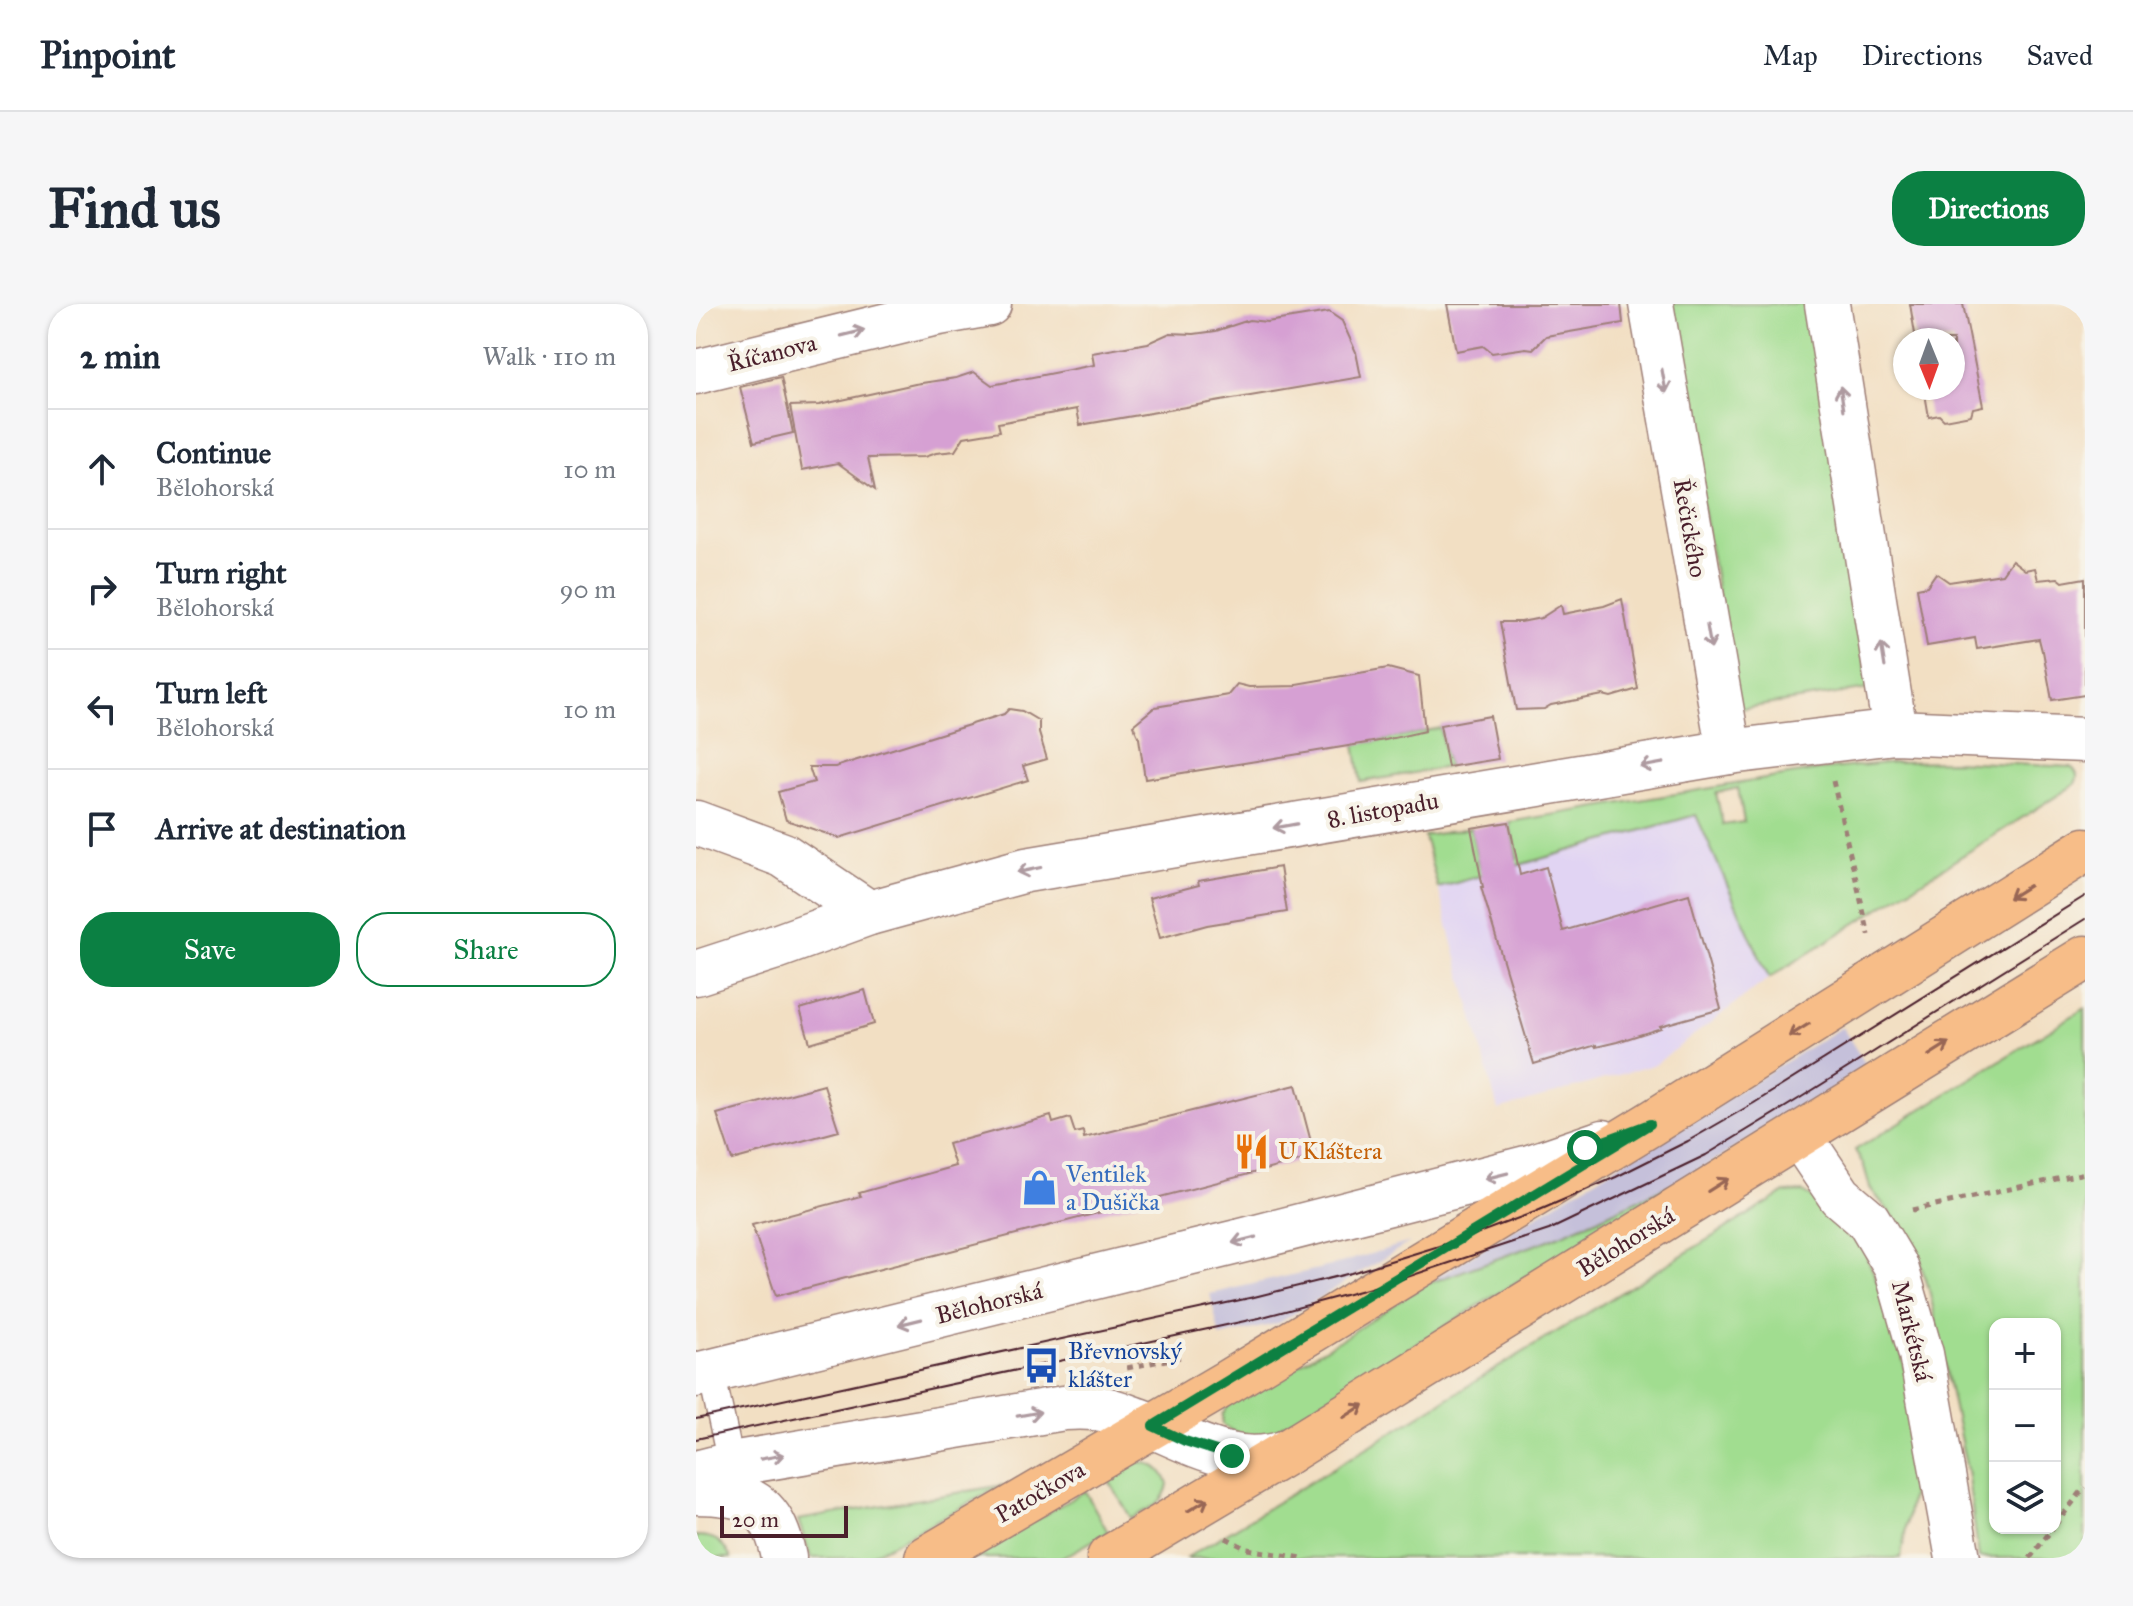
<!DOCTYPE html>
<meta charset="utf-8">
<style>
:root{--surface:#fff;--page:#f6f6f7;--text:#1f2937;--muted:#747a83;--line:#e0e1e3;--accent:#0b8043}
body{margin:0;font-family:"IM FELL Great Primer",serif;background:var(--page);color:var(--text)}
.controls{position:absolute;right:24px;bottom:24px;display:grid;overflow:hidden;border-radius:16px;box-shadow:0 2px 6px #0004}
.controls button{width:72px;height:72px;display:grid;place-items:center;padding:0;border:0;border-bottom:2px solid var(--line);background:var(--surface);color:var(--text);font:40px sans-serif}
.compass{position:absolute;left:1197px;top:24px;width:72px;height:72px;border-radius:50%;background:var(--surface);box-shadow:0 2px 6px #0004;rotate:179deg}
.scale{position:absolute;left:24px;bottom:20px;width:128px;box-sizing:border-box;padding-left:8px;border:4px solid #4a1f2b;border-top:0;font-size:22px;line-height:28px;white-space:nowrap;color:#4a1f2b;-webkit-text-stroke:6px #f7f3e8;paint-order:stroke}
.stop{position:absolute;width:24px;height:24px;margin:-18px;border:6px solid #0b8043;border-radius:50%;background:#fff}
.stop.end{background:#0b8043;border-color:#fff;box-shadow:0 2px 8px #0008}
.list{margin:0;padding:0;list-style:none}
h2{display:flex;justify-content:space-between;align-items:center;height:104px;margin:0;padding:0 32px;font-size:34px}
h2 small{font-size:26px;font-weight:400;color:var(--muted)}
.list li{display:grid;grid-template-columns:52px 1fr auto;gap:24px;align-items:center;box-sizing:border-box;height:120px;padding:0 32px;border-top:2px solid var(--line)}
.list b{display:block;font-size:30px;white-space:nowrap}
.list p{margin:0;font-size:26px;white-space:nowrap;color:var(--muted)}
.list em{font-size:26px;font-style:normal;color:var(--muted)}
.actions{display:flex;gap:16px;padding:24px 32px}
.actions a{flex:1;padding:18px 0;border:2px solid var(--accent);border-radius:32px;text-align:center;font-size:28px;color:var(--accent)}
.actions .main{background:var(--accent);color:#fff}
.icon{flex:none;width:44px;height:44px;fill:none;stroke:currentColor;stroke-width:2;stroke-linecap:round;stroke-linejoin:round}
.map{position:relative;flex:none;width:1389px;height:1254px;overflow:hidden;border-radius:32px}
header{display:flex;align-items:center;gap:48px;box-sizing:border-box;height:112px;padding:0 40px;background:var(--surface);border-bottom:2px solid var(--line)}
header strong{font-size:38px}
nav{display:flex;gap:44px;margin-inline-start:auto;font-size:28px}
.intro{display:flex;align-items:center;justify-content:space-between;box-sizing:border-box;height:192px;padding:0 48px}
h1{margin:0;font-size:56px}
.button{padding:20px 36px;border-radius:32px;background:var(--accent);color:#fff;font-size:28px;font-weight:700}
main{display:flex;gap:48px;padding:0 48px}
aside{flex:1;background:var(--surface);border-radius:32px;box-shadow:0 2px 6px #0004}
.map>svg:first-child{display:block}
.built{fill:#e1d4f3}
.industrial{fill:#c5c0da}
.green{fill:#a1dd90;stroke:#767e5e;stroke-width:2;fill-rule:evenodd}
.building{fill:#d6a0d3}
.lines{fill:none;stroke-linecap:round;stroke-linejoin:round}
.service-casing{stroke:#9e7f77;stroke-width:29}
.minor-casing{stroke:#9e7f77;stroke-width:47}
.tertiary-casing{stroke:#9e7f77;stroke-width:47}
.primary-casing{stroke:#9e7f77;stroke-width:47}
.path{stroke:#9e7f77;stroke-width:5;stroke-dasharray:6 6;stroke-linecap:butt}
.service{stroke:#fff;stroke-width:26}
.minor{stroke:#fff;stroke-width:44}
.tertiary{stroke:#fff;stroke-width:44}
.primary{stroke:#f7bd88;stroke-width:44}
.tram{stroke:#4a1f2b;stroke-width:2}
.oneway{stroke:#ae9aa0}
.oneway2{stroke:#986655}
.route{stroke:#0b8043;stroke-width:10}
.labels{text-anchor:middle;dominant-baseline:central;stroke-width:8;stroke-linejoin:round;paint-order:stroke}
.street-label{font-size:24px;fill:#4a1f2b;stroke:#f7f3e8}
.food-label{font-size:24px;fill:#c56008;stroke:#f7f3e8;text-anchor:start}
.shop-label{font-size:24px;fill:#366cbe;stroke:#f7f3e8;text-anchor:start}
.transit-label{font-size:24px;fill:#164399;stroke:#f7f3e8;text-anchor:start}
</style>
<header>
<strong>Pinpoint</strong>
<nav><a>Map</a><a>Directions</a><a>Saved</a></nav>
</header>
<div class="intro"><h1>Find us</h1><a class="button">Directions</a></div>
<main>
<aside>
<h2>2 min<small>Walk · 110 m</small></h2>
<ul class="list">
<li><svg class="icon" aria-label="ahead" viewBox="0 0 24 24"><path d="M12 20V5M6 11l6-6 6 6"/></svg><div><b>Continue</b><p>Bělohorská</p></div><em>10 m</em></li>
<li><svg class="icon" aria-label="right" viewBox="0 0 24 24"><path d="M7 20v-9h11M14 6l5 5-5 5"/></svg><div><b>Turn right</b><p>Bělohorská</p></div><em>90 m</em></li>
<li><svg class="icon" aria-label="left" viewBox="0 0 24 24"><path d="M17 20v-9H6M10 6l-5 5 5 5"/></svg><div><b>Turn left</b><p>Bělohorská</p></div><em>10 m</em></li>
<li><svg class="icon" aria-label="arrive" viewBox="0 0 24 24"><path d="M6 21V4h12l-3 4 3 4H6"/></svg><div><b>Arrive at destination</b></div></li>
</ul>
<div class="actions"><a class="main">Save</a><a>Share</a></div>
</aside>
<div class="map">
<svg width="1389" height="1254" viewBox="0 0 1389 1254">
<rect width="100%" height="100%" fill="#f7f3e8"/>
<filter id="ink" filterUnits="userSpaceOnUse"><feTurbulence type="fractalNoise" baseFrequency=".0125" numOctaves="2"/><feDisplacementMap in="SourceGraphic" scale="16" xChannelSelector="R" yChannelSelector="G"/><feConvolveMatrix kernelMatrix="1 2 1 2 8 2 1 2 1" color-interpolation-filters="sRGB"/></filter>
<filter id="wash" filterUnits="userSpaceOnUse"><feTurbulence type="fractalNoise" baseFrequency=".006" numOctaves="4" result="noise"/><feDisplacementMap in="SourceGraphic" scale="32" xChannelSelector="R" yChannelSelector="G"/><feGaussianBlur stdDeviation="1.8" result="paint"/><feColorMatrix in="noise" values="0 0 0 0 0 0 0 0 0 0 0 0 0 0 0 0 0 1.4 0 .05"/><feComposite in="paint" operator="in"/></filter>
<g filter="url(#wash)">
<rect width="100%" height="100%" fill="#f2dfc3"/>
<polygon class="built" points="1000,511 1073,674 960,760 802,806 742,584"/>
<g class="industrial">
<polygon points="1146,723 1172,764 975,883 973,881 850,937 728,981"/>
<polygon points="714,938 583,1019 524,1033 514,990 635,962"/>
</g>
<g class="green">
<polygon points="970,0 1116,0 1173,385 1043,405"/>
<polygon points="744,424 752,463 665,478 659,440 689,436"/>
<path d="M 1258,457 L 1375,463 C 1382,468 1383,474 1378,481 L 1073,674 L 1000,511 L 742,584 L 728,532 L 775,524 L 783,562 L 821,554 L 813,518 L 1123,466 L 1200,458 ZM 1042,484 L 1048,518 L 1027,521 L 1020,489 Z"/>
<path d="M 1389,704 L 1389,1254 L 1283,1254 L 1271,1166 L 1233,985 L 1221,950 L 1199,915 L 1174,884 L 1168,862 L 1159,846 ZM 1299,1020 L 1359,1020 L 1359,1224 L 1299,1224 Z"/>
<path d="M 974,881 L 975,883 L 577,1128 C 559,1136 542,1133 527,1121 L 526,1111 L 534,1100 L 649,1033 L 728,981 L 850,937 L 899,916 Z"/>
<polygon points="1107,888 1126,899 1167,944 1198,1017 1213,1081 1216,1187 1205,1254 490,1254 1088,889"/>
<path d="M 441,1158 C 457,1158 467,1165 472,1180 C 469,1200 451,1206 435,1214 L 412,1175 Z"/>
<polygon points="307,1181 170,1254 115,1254 102,1216"/>
<polygon points="389,1187 412,1228 366,1254 273,1254"/>
<path d="M 0,1232 C 19,1232 26,1237 35,1254 L 0,1254 Z"/>
</g>
<g id="blocks">
<g class="building">
<polygon points="751,0 925,0 927,19 850,32 837,45 830,44 796,49 787,42 760,47"/>
<polygon points="1214,0 1267,0 1287,102 1277,104 1275,111 1248,116 1243,111 1233,113 1228,84 1257,84 1257,36 1220,36"/>
<polygon points="633,8 646,17 660,48 665,73 384,121 381,105 302,119 304,127 268,133 259,147 240,149 228,153 172,154 179,186 142,159 106,166 94,102 123,101 219,80 260,74 278,68 296,81 398,61 396,49 452,39 474,29 498,30 520,27 553,16 571,18"/>
<polygon points="85,73 97,129 58,138 44,83"/>
<polygon points="1316,256 1329,266 1339,264 1342,276 1362,274 1367,278 1389,274 1389,391 1356,396 1347,347 1346,347 1343,335 1281,345 1279,334 1231,342 1221,284 1231,282 1240,269 1253,278 1306,270"/>
<polygon points="926,295 942,385 915,393 907,391 855,401 848,405 820,406 804,318 825,318 845,314 865,301 867,310 908,302"/>
<polygon points="692,364 723,372 729,427 689,436 449,475 443,434 437,421 459,403 532,391 541,380 553,383 600,382 600,380"/>
<polygon points="313,405 326,407 343,417 343,429 351,455 327,462 332,476 143,534 90,516 82,488 118,478 113,463 139,463 308,410"/>
<polygon points="794,412 802,455 752,463 744,421"/>
<polygon points="813,518 824,571 850,563 867,627 993,590 1025,705 964,722 965,724 921,738 900,743 900,741 838,760 785,583 787,583 775,524"/>
<polygon points="584,563 591,608 511,621 464,634 453,594 503,581 502,577"/>
<polygon points="169,686 178,720 114,739 104,705"/>
<polygon points="128,781 143,827 36,856 21,810"/>
<polygon points="600,781 619,853 80,992 56,921 165,892 163,889 259,862 252,840 355,812 357,819 374,814 379,829 387,827 388,834"/>
</g>
</g>
</g>
<g filter="url(#ink)">
<use href="#blocks" fill-opacity="0" stroke="#9e7f77" stroke-width="2"/>
<g class="lines">
<defs>
<polyline id="service" points="15,1067 35,1160"/>
<g id="minor">
<polyline points="955,0 1033,448"/>
<polyline points="1131,0 1199,428"/>
<polyline points="0,68 237,10 293,0"/>
<polyline points="0,519 87,551 173,609"/>
<polyline points="0,669 77,644 173,609 330,566 1033,448 1199,428 1389,436"/>
<polyline points="1103,831 1144,892 1172,916 1200,963 1225,1050 1262,1254"/>
</g>
<g id="tertiary">
<polyline points="0,1071 549,936 834,863 907,838"/>
<path d="M 0,1169 L 35,1160 L 368,1104 C 383,1103 398,1103 412,1106 C 422,1108 432,1113 442,1116 C 491,1135 538,1167 591,1148"/>
<path d="M 0,1188 C 52,1188 78,1199 88,1254"/>
</g>
<g id="primary">
<polyline points="231,1254 530,1079 954,820 1389,546"/>
<polyline points="413,1254 591,1148 1389,654"/>
</g>
</defs>
<use href="#service" class="service-casing"/>
<use href="#minor" class="minor-casing"/>
<use href="#tertiary" class="tertiary-casing"/>
<use href="#primary" class="primary-casing"/>
<g class="path">
<polyline points="1137,477 1173,631"/>
<polyline points="1216,906 1389,869"/>
<polyline points="431,1064 484,1053"/>
<polyline points="1359,1221 1389,1183"/>
<polyline points="530,1234 551,1245 606,1254"/>
<polyline points="1334,1254 1357,1224"/>
</g>
<use href="#service" class="service"/>
<use href="#minor" class="minor"/>
<use href="#tertiary" class="tertiary"/>
<use href="#primary" class="primary"/>
<g class="tram">
<polyline points="0,1115 558,993 655,969 766,935 839,908 920,873 992,837 1058,799 1389,592"/>
<polyline points="0,1135 563,1014 693,979 853,926 1010,851 1104,794 1389,615"/>
</g>
</g>
<defs><path id="oneway-shaft" d="M-6 0H5M1.5-3L5.5 0L1.5 3" fill="none" stroke-width="1.6" stroke-linecap="round" stroke-linejoin="round" transform="scale(2)"/></defs>
<g class="oneway">
<use href="#oneway-shaft" transform="translate(157 29) rotate(-14)"/>
<use href="#oneway-shaft" transform="translate(968 77) rotate(80)"/>
<use href="#oneway-shaft" transform="translate(1146 94) rotate(-99)"/>
<use href="#oneway-shaft" transform="translate(1013 333) rotate(80)"/>
<use href="#oneway-shaft" transform="translate(1187 351) rotate(-99)"/>
<use href="#oneway-shaft" transform="translate(956 461) rotate(170)"/>
<use href="#oneway-shaft" transform="translate(589 522) rotate(170)"/>
<use href="#oneway-shaft" transform="translate(333 566) rotate(168)"/>
<use href="#oneway-shaft" transform="translate(800 872) rotate(166)"/>
<use href="#oneway-shaft" transform="translate(548 936) rotate(166)"/>
<use href="#oneway-shaft" transform="translate(214 1018) rotate(166)"/>
<use href="#oneway-shaft" transform="translate(333 1110) rotate(-10)"/>
<use href="#oneway-shaft" transform="translate(76 1153) rotate(-10)"/>
</g>
<g class="oneway2">
<use href="#oneway-shaft" transform="translate(1323 588) rotate(148)"/>
<use href="#oneway-shaft" transform="translate(1103 726) rotate(148)"/>
<use href="#oneway-shaft" transform="translate(1243 745) rotate(-32)"/>
<use href="#oneway-shaft" transform="translate(1022 881) rotate(-32)"/>
<use href="#oneway-shaft" transform="translate(658 1107) rotate(-32)"/>
<use href="#oneway-shaft" transform="translate(502 1201) rotate(-31)"/>
</g>
</g>
<g class="lines" filter="url(#ink)">
<polyline class="route" points="536,1152 489,1137 457,1122 954,820 889,844"/>
</g>
<defs>
<symbol id="restaurant-bare" viewBox="-9 -9 18 18"><path d="M-5-6h1v4h1v-4h1v4h1v-4h1v5L-1.5 .5V6h-2V.5L-5-1ZM5-6V6H3V1.5H1.5Q1.5-4 5-6Z" fill="#e8710a" stroke="#f7f3e8" stroke-width="2.5" paint-order="stroke"/></symbol>
<symbol id="shop-bare" viewBox="-9 -9 18 18"><path d="M-5-2.5h2.3a2.7 3.5 0 0 1 5.4 0H5L5.5 6h-11ZM-1.5-2.5h3a1.5 2.3 0 0 0-3 0Z" fill="#3f7fe0" stroke="#f7f3e8" stroke-width="2.5" paint-order="stroke"/></symbol>
<symbol id="bus-bare" viewBox="-9 -9 18 18"><path d="M-5-6H5V4H4V6H2V4H-2V6H-4V4H-5ZM-3.5-4V0h7V-4ZM-3.5 1.2v1.5H-2V1.2ZM2 1.2v1.5H3.5V1.2Z" fill="#1a4fb4" stroke="#f7f3e8" stroke-width="2.5" paint-order="stroke"/></symbol>
</defs>
<g fill-rule="evenodd">
<use href="#restaurant-bare" x="530" y="822" width="51" height="51"/>
<use href="#shop-bare" x="318" y="858" width="51" height="51"/>
<use href="#bus-bare" x="320" y="1036" width="51" height="51"/>
</g>
<g class="labels">
<g class="street-label">
<text transform="translate(76 49) rotate(-14)">Říčanova</text>
<text transform="translate(994 224) rotate(80)">Řečického</text>
<text transform="translate(687 506) rotate(-10)">8. listopadu</text>
<text transform="translate(930 938) rotate(-32)">Bělohorská</text>
<text transform="translate(293 999) rotate(-14)">Bělohorská</text>
<text transform="translate(1216 1027) rotate(76)">Markétská</text>
<text transform="translate(344 1188) rotate(-30)">Patočkova</text>
</g>
<g class="food-label">
<text x="582" y="847">U Kláštera</text>
</g>
<g class="shop-label">
<text x="370" y="870">Ventilek<tspan x="370" dy="28">a Dušička</tspan></text>
</g>
<g class="transit-label">
<text x="372" y="1047">Břevnovský<tspan x="372" dy="28">klášter</tspan></text>
</g>
</g>
</svg>
<div class="controls">
<button>+</button>
<button>−</button>
<button><svg class="icon" aria-label="layers" viewBox="0 0 24 24"><path d="M12 4l9 5-9 5-9-5zM3 14l9 5 9-5"/></svg></button>
</div>
<svg class="compass" viewBox="-18 -18 36 36"><path d="M0-13l5 13h-10z" fill="#e53935"/><path d="M0 13l5-13h-10z" fill="#747a83"/></svg>
<div class="scale">20 m</div>
<div class="stop" style="left:889px;top:844px"></div>
<div class="stop end" style="left:536px;top:1152px"></div>
</div>
</main>
